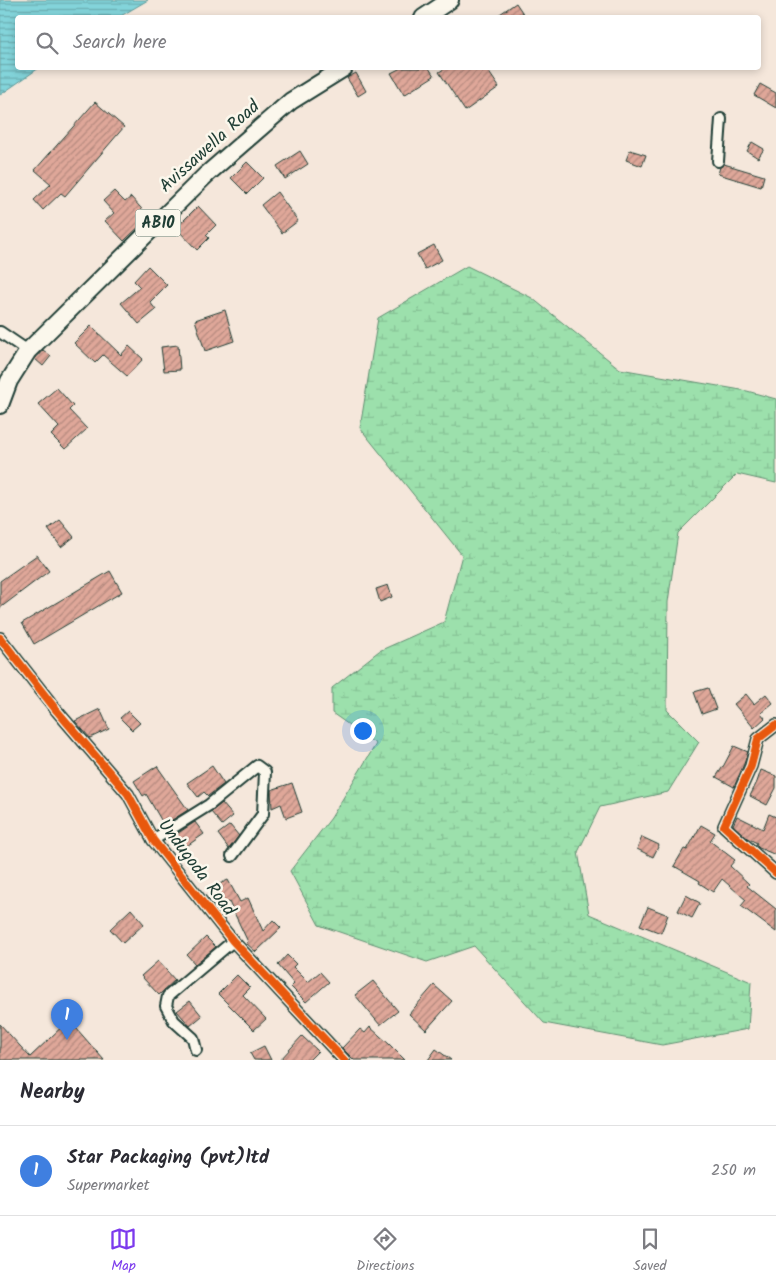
<!DOCTYPE html>
<style>
:root{--surface:#fff;--page:#f2f2f3;--text:#2b2b33;--muted:#7c7c81;--line:#e1e1e2;--accent:#7c3aed}
body{margin:0;font-family:Kalam,sans-serif;background:var(--page);color:var(--text)}
.you{position:absolute;left:362px;top:730px;width:18px;height:18px;margin:-12px;border:4px solid #fff;border-radius:50%;background:#1a73e8;box-shadow:0 0 0 8px #1a73e833}
.badge{display:grid;place-items:center;width:32px;height:32px;border-radius:50%;background:var(--accent);color:#fff;font-size:16px;font-weight:700}
.pin{position:absolute;translate:-50% -41px;filter:drop-shadow(0 1px 2px #0008)}
.pin::after{content:'';position:absolute;top:26px;width:18px;height:15px;background:inherit;clip-path:polygon(0 0,100% 0,50% 100%)}
.list{margin:0;padding:0;list-style:none}
h2{display:flex;justify-content:space-between;align-items:center;height:65px;margin:0;padding:0 20px;font-size:21px}
h2 small{font-size:16px;font-weight:400;color:var(--muted)}
.list li{display:grid;grid-template-columns:32px 1fr auto;gap:15px;align-items:center;box-sizing:border-box;height:90px;padding:0 20px;border-top:1px solid var(--line)}
.list b{display:block;font-size:19px;white-space:nowrap}
.list p{margin:0;font-size:16px;white-space:nowrap;color:var(--muted)}
.list em{font-size:16px;font-style:normal;color:var(--muted)}
.icon{flex:none;width:28px;height:28px;fill:none;stroke:currentColor;stroke-width:2;stroke-linecap:round;stroke-linejoin:round}
.map{position:relative;flex:none;width:776px;height:1060px;overflow:hidden}
.search{position:absolute;background:var(--surface);box-shadow:0 2px 8px #0003;left:15px;right:15px;top:15px;height:55px;display:flex;align-items:center;gap:12px;box-sizing:border-box;padding:0 18px;border-radius:5px;color:var(--muted);font-size:19px}
.sheet{height:155px;background:var(--surface)}
nav{display:flex;justify-content:space-around;align-items:center;box-sizing:border-box;height:70px;border-top:1px solid var(--line);background:var(--surface);font-size:14px;color:var(--muted)}
nav a{display:grid;justify-items:center;gap:2px}
nav .on{color:var(--accent)}
.map>svg:first-child{display:block}
.wetland{fill:url(#wetland-marsh);stroke:#5e8e70}
.water{fill:url(#water-rules);stroke:#5b9898}
.building{fill:url(#building-hatch);stroke:#1f3d34}
.lines{fill:none;stroke-linecap:round;stroke-linejoin:round}
.minor-casing{stroke:#1f3d34;stroke-width:14}
.primary-casing{stroke:#1f3d34;stroke-width:20}
.minor{stroke:#fbf7ec;stroke-width:10}
.primary{stroke:#fbf7ec;stroke-width:16}
.cycleway-casing{stroke:#fbf7ec;stroke-width:11}
.cycleway{stroke:#e8590c;stroke-width:8}
.labels{text-anchor:middle;dominant-baseline:central;stroke-width:5;stroke-linejoin:round;paint-order:stroke}
.shield{fill:#fbf7ec;stroke:#61756b;stroke-width:1}
.shield-label{font-size:16px;font-weight:bold;fill:#1f3d34}
.street-label{font-size:18px;fill:#1f3d34;stroke:#fbf7ec}
</style>
<div class="map">
<svg width="776" height="1060" viewBox="0 0 776 1060">
<defs>
<pattern id="wetland-marsh" width="20" height="14" patternUnits="userSpaceOnUse" patternTransform="scale(1.25)"><rect width="20" height="14" fill="#9ce0ac"/><path d="M1 5h8M5 5V1M11 12h8M15 12V8" fill="none" stroke="#86c195"/></pattern>
<pattern id="water-rules" width="6" height="5" patternUnits="userSpaceOnUse" patternTransform="scale(1.25)"><rect width="6" height="5" fill="#83d4da"/><path d="M0 2.5h6" fill="none" stroke="#6badb2"/></pattern>
<pattern id="building-hatch" width="6" height="6" patternUnits="userSpaceOnUse" patternTransform="scale(1.25)"><rect width="6" height="6" fill="#dfa799"/><path d="M-1 1l2-2M0 6l6-6M5 7l2-2" fill="none" stroke="#b4897e"/></pattern>
</defs>
<rect width="100%" height="100%" fill="#f5e7db"/>
<filter id="ink" filterUnits="userSpaceOnUse"><feTurbulence type="fractalNoise" baseFrequency=".02" numOctaves="2"/><feDisplacementMap in="SourceGraphic" scale="10" xChannelSelector="R" yChannelSelector="G"/><feConvolveMatrix kernelMatrix="1 2 1 2 8 2 1 2 1" color-interpolation-filters="sRGB"/></filter>
<g filter="url(#ink)">
<polygon class="wetland" points="467,266 532,298 620,369 747,391 776,399 776,483 737,474 678,533 668,602 667,710 699,742 668,792 600,807 578,852 589,914 751,982 748,1029 662,1045 544,1023 474,946 427,962 319,925 290,871 331,818 376,744 332,713 332,688 379,651 444,622 462,555 360,428 378,318"/>
<polygon class="water" points="0,0 148,0 119,17 18,18 18,68 39,68 0,95"/>
<g class="building">
<polygon points="516,3 526,18 494,18"/>
<polygon points="401,68 429,68 434,76 404,95 391,73"/>
<polygon points="446,68 486,68 499,87 465,111 439,72"/>
<polygon points="356,73 366,91 358,96 347,78"/>
<polygon points="760,84 776,93 776,108 754,95"/>
<polygon points="95,102 124,127 65,196 61,193 43,210 34,200 51,184 35,170"/>
<polygon points="752,142 764,149 758,158 747,151"/>
<polygon points="630,150 646,155 642,166 626,160"/>
<polygon points="300,151 308,164 285,179 277,166"/>
<polygon points="247,162 263,178 247,194 231,178"/>
<polygon points="724,164 764,176 761,187 718,174 720,167"/>
<polygon points="114,191 125,202 131,197 149,217 124,241 105,221 114,213 103,201"/>
<polygon points="277,192 298,221 282,233 261,205"/>
<polygon points="198,206 216,225 206,235 209,238 197,250 176,228"/>
<polygon points="434,245 442,260 425,269 417,254"/>
<polygon points="148,266 167,285 150,302 156,310 139,324 121,303 140,287 134,281"/>
<polygon points="225,310 234,341 205,351 195,320"/>
<polygon points="91,326 121,355 129,346 143,359 127,376 103,355 95,363 74,343"/>
<polygon points="178,345 180,370 164,371 161,347"/>
<polygon points="43,350 51,356 43,366 35,359"/>
<polygon points="57,388 73,406 69,410 87,429 65,449 51,435 59,427 38,404"/>
<polygon points="60,520 74,537 61,547 48,529"/>
<polygon points="37,555 49,571 0,608 0,581"/>
<polygon points="110,571 122,592 34,644 22,623"/>
<polygon points="388,585 392,597 380,602 376,589"/>
<polygon points="708,688 716,709 702,714 694,692"/>
<polygon points="746,694 754,704 766,694 773,703 761,713 765,718 754,728 734,704"/>
<polygon points="100,709 109,729 90,738 75,721"/>
<polygon points="128,711 140,723 132,730 120,718"/>
<polygon points="734,746 748,752 744,764 734,787 716,777 724,765"/>
<polygon points="157,766 188,810 164,825 146,794 143,796 134,781"/>
<polygon points="212,766 224,784 208,796 204,792 198,797 187,783"/>
<polygon points="761,770 776,776 776,788 767,805 750,796 757,782"/>
<polygon points="292,783 302,812 286,818 281,804 272,808 271,790"/>
<polygon points="222,803 233,816 222,825 211,812"/>
<polygon points="769,814 776,817 776,855 759,848 756,845 757,843 747,838 733,825 737,816 763,829"/>
<polygon points="195,822 204,834 184,848 175,835"/>
<polygon points="230,825 239,836 229,849 218,834"/>
<polygon points="701,825 715,833 710,841 735,860 730,866 749,884 747,886 776,909 776,932 741,906 746,900 722,879 713,892 699,883 700,881 674,866 684,849 687,850"/>
<polygon points="642,837 659,845 653,857 637,849"/>
<polygon points="228,880 240,902 248,898 263,931 273,920 281,928 256,952 246,943 248,942 229,902 224,904 215,886"/>
<polygon points="686,895 700,903 692,918 678,911"/>
<polygon points="648,907 668,915 661,933 640,925"/>
<polygon points="131,909 144,924 123,943 110,929"/>
<polygon points="206,937 216,947 195,964 187,955"/>
<polygon points="287,955 296,964 293,967 308,982 320,972 329,982 306,1002 291,987 294,984 278,965"/>
<polygon points="158,961 175,980 159,995 141,976"/>
<polygon points="237,975 250,988 243,995 266,1019 254,1030 218,994"/>
<polygon points="373,981 398,1011 380,1025 355,995"/>
<polygon points="434,985 452,1001 426,1030 409,1014"/>
<polygon points="190,1001 202,1016 190,1026 177,1011"/>
<polygon points="69,1020 104,1060 0,1060 0,1024 30,1057"/>
<polygon points="370,1027 389,1044 405,1060 354,1060 342,1048 360,1029 365,1033"/>
<polygon points="302,1036 318,1051 309,1060 280,1060"/>
<polygon points="264,1046 271,1060 254,1060 250,1053"/>
<polygon points="436,1049 451,1060 428,1060"/>
</g>
<g class="lines">
<defs>
<g id="minor">
<polyline points="718,161 721,119"/>
<polyline points="0,332 28,351"/>
<polyline points="0,638 57,711 128,794 153,840 233,941 344,1060"/>
<polyline points="776,725 758,739 751,766 724,826 776,873"/>
<polyline points="153,840 209,805 257,766 265,772 263,814 232,856"/>
<polyline points="196,1050 193,1038 174,1021 166,1006 168,996 233,941"/>
</g>
<g id="primary">
<polyline points="423,18 450,0"/>
<polyline points="0,405 9,381 28,351 206,175 291,101 344,68"/>
</g>
</defs>
<use href="#minor" class="minor-casing"/>
<use href="#primary" class="primary-casing"/>
<use href="#minor" class="minor"/>
<use href="#primary" class="primary"/>
<defs>
<g id="cycleway">
<polyline points="0,638 57,711 128,794 153,840 233,941 344,1060"/>
<polyline points="776,725 758,739 751,766 724,826 776,873"/>
</g>
</defs>
<use href="#cycleway" class="cycleway-casing"/>
<use href="#cycleway" class="cycleway"/>
</g>
</g>
<g class="labels">
<rect class="shield" x="135.5" y="209.5" width="45" height="27" rx="4"/>
<g class="shield-label">
<text x="158" y="223">AB10</text>
</g>
<g class="street-label">
<text transform="translate(210 147) rotate(-42)">Avissawella Road</text>
<text transform="translate(196 868) rotate(53)">Undugoda Road</text>
</g>
</g>
</svg>
<div class="you"></div>
<div class="pin badge" style="left:67px;top:1040px;background:#3f7fe0">1</div>
<div class="search"><svg class="icon" aria-label="search" viewBox="0 0 24 24"><circle cx="10" cy="10" r="6"/><path d="M15 15l6 6"/></svg>Search here</div>
</div>
<section class="sheet">
<h2>Nearby<small></small></h2>
<ul class="list">
<li><span class="badge" style="background:#3f7fe0">1</span><div><b>Star Packaging (pvt)ltd</b><p>Supermarket</p></div><em>250 m</em></li>
</ul>
</section>
<nav>
<a class="on"><svg class="icon" aria-label="map" viewBox="0 0 24 24"><path d="M3 6l6-2 6 2 6-2v14l-6 2-6-2-6 2zM9 4v14M15 6v14"/></svg>Map</a>
<a><svg class="icon" aria-label="directions" viewBox="0 0 24 24"><path d="M12 3l9 9-9 9-9-9zM9 14v-3h6M13 9l2 2-2 2"/></svg>Directions</a>
<a><svg class="icon" aria-label="saved" viewBox="0 0 24 24"><path d="M7 4h10v16l-5-4-5 4z"/></svg>Saved</a>
</nav>
